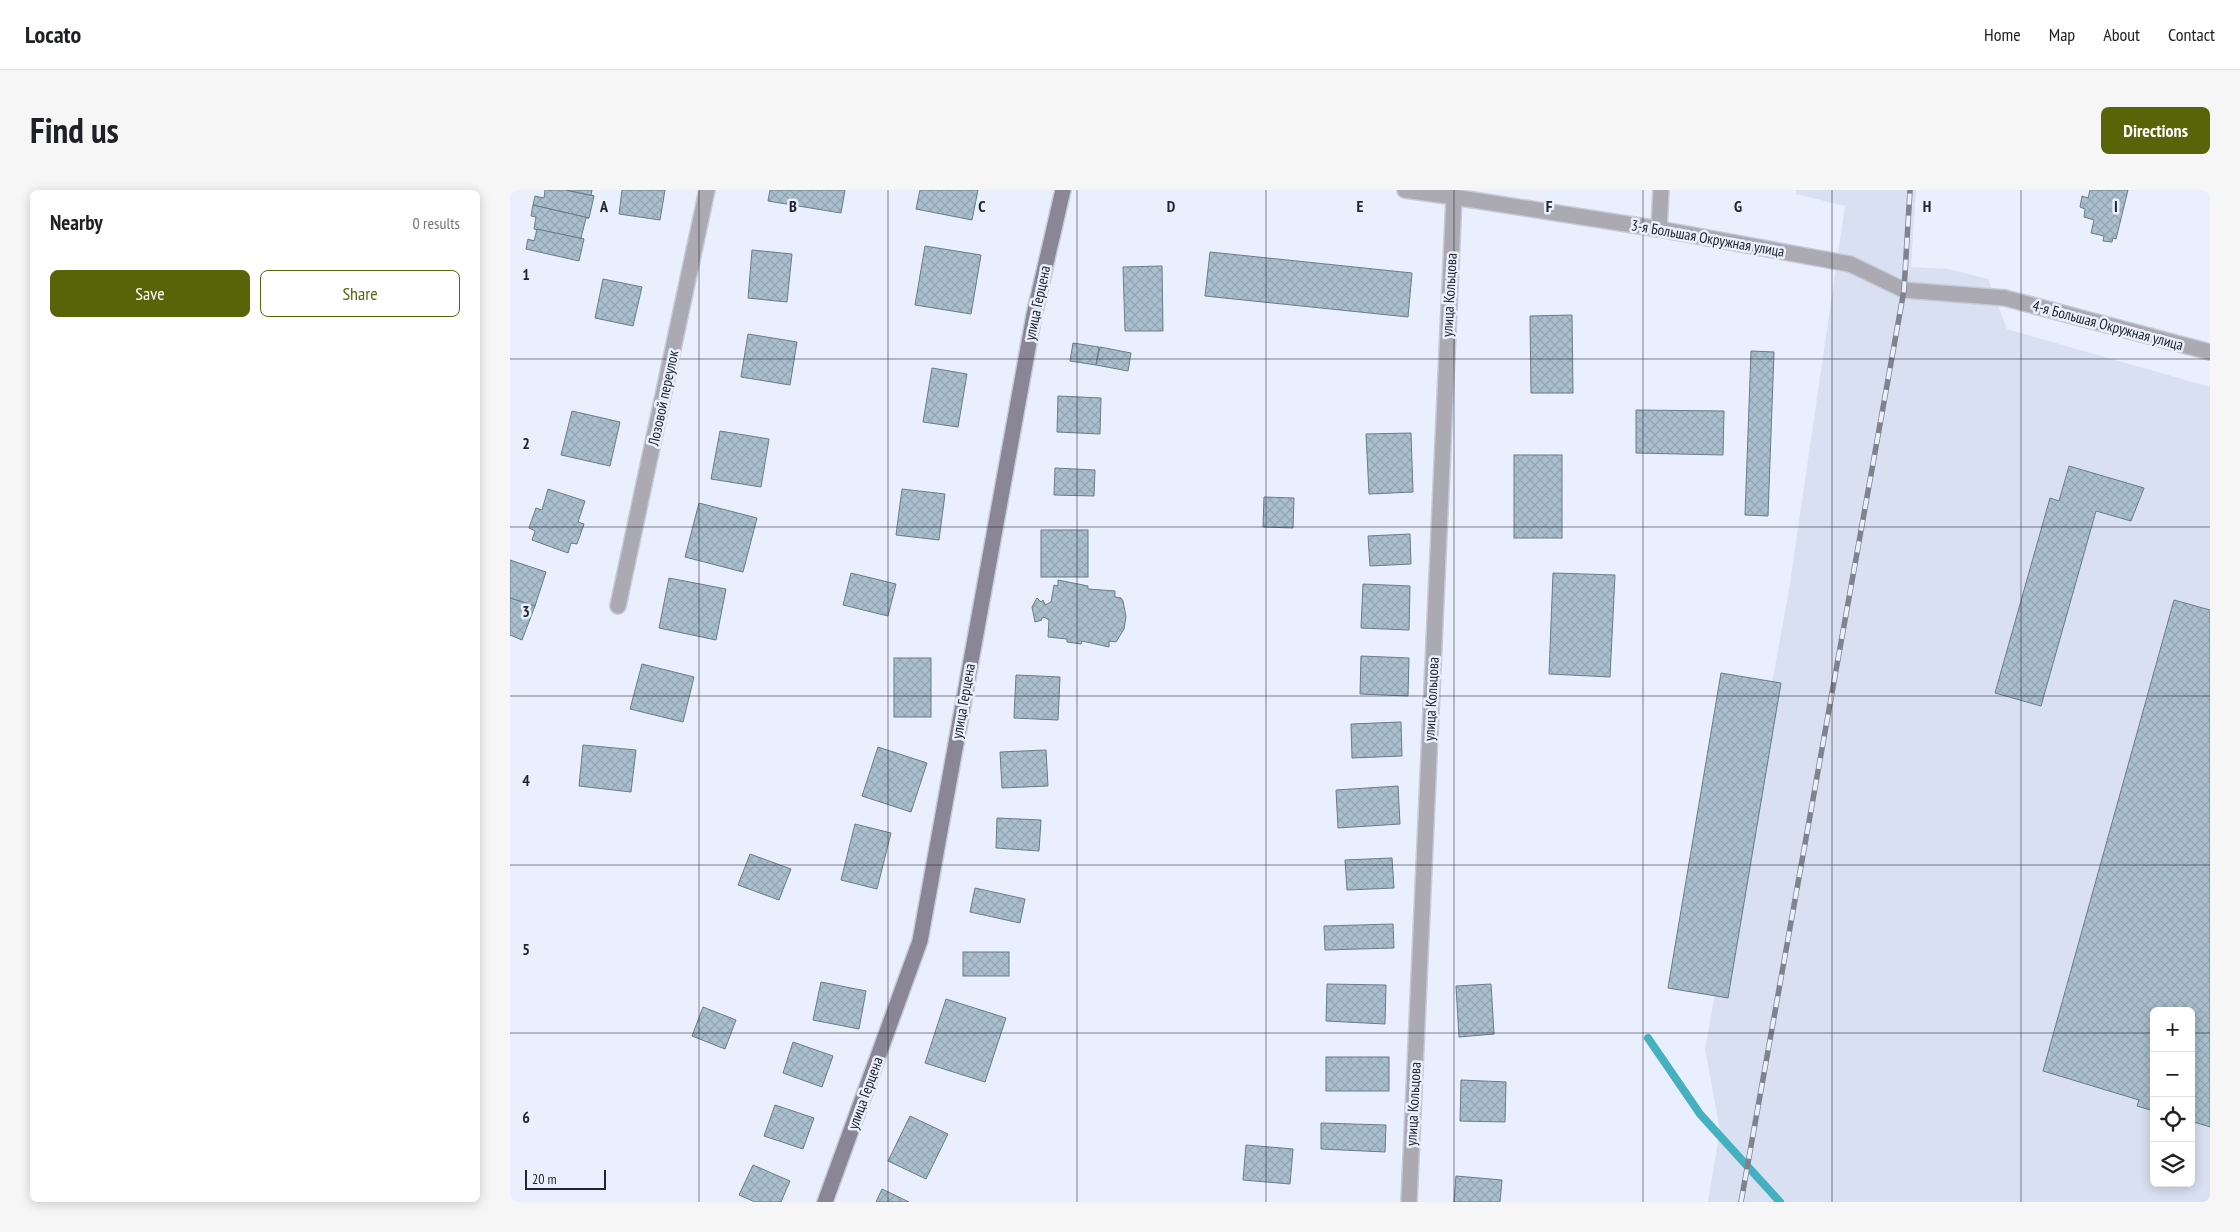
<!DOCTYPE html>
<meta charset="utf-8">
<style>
:root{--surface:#fff;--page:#f6f6f6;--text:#202124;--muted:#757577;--line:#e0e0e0;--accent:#586408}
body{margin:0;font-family:"PT Sans Narrow",sans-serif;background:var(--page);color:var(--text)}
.controls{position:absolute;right:15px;bottom:15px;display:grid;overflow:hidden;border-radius:8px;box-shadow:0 2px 12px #0003}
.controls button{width:45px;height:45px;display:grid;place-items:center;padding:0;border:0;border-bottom:1px solid var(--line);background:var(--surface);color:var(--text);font:25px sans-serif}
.scale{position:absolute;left:15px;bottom:12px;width:81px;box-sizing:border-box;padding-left:5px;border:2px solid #22262e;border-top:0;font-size:14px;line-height:18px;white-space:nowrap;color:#22262e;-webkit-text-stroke:4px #eaeffd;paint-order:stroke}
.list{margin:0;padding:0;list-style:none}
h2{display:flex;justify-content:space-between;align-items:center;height:65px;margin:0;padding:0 20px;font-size:21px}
h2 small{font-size:16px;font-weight:400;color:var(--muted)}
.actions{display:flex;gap:10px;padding:15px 20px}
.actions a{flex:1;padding:11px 0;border:1px solid var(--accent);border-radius:8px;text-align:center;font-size:18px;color:var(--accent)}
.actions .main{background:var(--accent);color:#fff}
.icon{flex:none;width:28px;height:28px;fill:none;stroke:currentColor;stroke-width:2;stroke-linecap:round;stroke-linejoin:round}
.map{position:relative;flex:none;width:1700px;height:1012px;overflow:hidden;border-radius:8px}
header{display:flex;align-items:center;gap:30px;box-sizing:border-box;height:70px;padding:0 25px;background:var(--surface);border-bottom:1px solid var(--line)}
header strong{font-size:24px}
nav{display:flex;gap:28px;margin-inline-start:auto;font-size:18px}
.intro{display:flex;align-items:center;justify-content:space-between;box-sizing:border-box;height:120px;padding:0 30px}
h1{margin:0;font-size:35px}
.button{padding:12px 22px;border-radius:8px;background:var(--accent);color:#fff;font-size:18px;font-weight:700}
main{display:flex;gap:30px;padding:0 30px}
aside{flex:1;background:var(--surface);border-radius:8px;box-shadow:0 2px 12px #0003}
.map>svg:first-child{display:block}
.built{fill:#d8e0f1;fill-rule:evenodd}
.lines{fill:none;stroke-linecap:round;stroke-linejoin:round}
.stream{stroke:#45b0bf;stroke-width:8}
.building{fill:url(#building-cross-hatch);stroke:#687c8a}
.pedestrian-casing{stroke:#c6cbd8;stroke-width:18}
.minor-casing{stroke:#c6cbd8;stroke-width:18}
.tertiary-casing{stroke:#c6cbd8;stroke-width:18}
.secondary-casing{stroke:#c6cbd8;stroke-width:18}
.pedestrian{stroke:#aba9b2;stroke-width:15}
.minor{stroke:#aba9b2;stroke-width:15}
.tertiary{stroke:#aba9b2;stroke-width:15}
.secondary{stroke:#8a8695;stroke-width:15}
.rail-casing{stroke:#7e838d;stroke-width:5.5}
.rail{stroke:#eaeffd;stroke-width:4;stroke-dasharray:11;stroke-linecap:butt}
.grid{fill:none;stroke:#22262e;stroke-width:1;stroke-opacity:0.55}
.labels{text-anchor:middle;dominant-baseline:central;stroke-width:5;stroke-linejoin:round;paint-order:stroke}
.street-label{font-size:15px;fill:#22262e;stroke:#eaeffd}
.grid-label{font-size:16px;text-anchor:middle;font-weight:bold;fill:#22262e;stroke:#eaeffd;stroke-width:5;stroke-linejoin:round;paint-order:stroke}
</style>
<header>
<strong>Locato</strong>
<nav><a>Home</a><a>Map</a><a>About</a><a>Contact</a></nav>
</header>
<div class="intro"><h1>Find us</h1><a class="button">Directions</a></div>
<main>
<aside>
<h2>Nearby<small>0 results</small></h2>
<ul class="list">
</ul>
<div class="actions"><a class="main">Save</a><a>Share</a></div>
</aside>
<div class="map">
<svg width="1700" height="1012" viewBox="0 0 1700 1012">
<defs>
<pattern id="building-cross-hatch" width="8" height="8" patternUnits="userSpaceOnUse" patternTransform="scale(1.25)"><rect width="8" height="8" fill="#aabfce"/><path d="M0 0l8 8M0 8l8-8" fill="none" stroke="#92a4b1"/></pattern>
</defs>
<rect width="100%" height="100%" fill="#eaeffd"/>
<path class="built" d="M 1286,0 L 1406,0 L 1401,77 L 1439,79 L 1478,89 L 1497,139 L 1700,197 L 1700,1012 L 1198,1012 L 1210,940 L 1195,859 L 1279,400 L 1335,16 L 1286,4 ZM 1644,821 L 1681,821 L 1681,993 L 1644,993 Z"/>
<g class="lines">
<polyline class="stream" points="1138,848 1190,924 1270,1012"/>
</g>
<g class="building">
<polygon points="35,0 56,0 84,6 79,28 23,15 25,6 34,8"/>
<polygon points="56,0 82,0 81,5 84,6"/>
<polygon points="112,0 155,0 150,30 109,24"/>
<polygon points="260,0 335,0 331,23 258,11"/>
<polygon points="410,0 468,0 462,30 406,19"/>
<polygon points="1580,0 1618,0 1606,49 1603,48 1602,52 1593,51 1594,46 1581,43 1584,30 1574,27 1575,19 1570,17 1572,6 1578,8"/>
<polygon points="23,15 79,28 76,28 71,48 74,49 24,39 26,27 21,26"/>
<polygon points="27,39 74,49 69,71 16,59 18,49 24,51"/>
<polygon points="415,56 471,65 461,124 405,115"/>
<polygon points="242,60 282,64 277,112 238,108"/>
<polygon points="700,62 902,83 898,127 695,106"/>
<polygon points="652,76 653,141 615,141 613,77"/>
<polygon points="93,89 132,97 123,136 85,128"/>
<polygon points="1062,125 1063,203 1021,203 1020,126"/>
<polygon points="238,144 287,152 280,195 231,187"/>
<polygon points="563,153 589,157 586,175 560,171"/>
<polygon points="590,157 621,163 618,181 586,175"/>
<polygon points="1241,161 1264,162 1258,326 1235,325"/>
<polygon points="422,178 457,184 448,237 413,232"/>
<polygon points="548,206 591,208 590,244 547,242"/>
<polygon points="1126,220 1214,221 1213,265 1126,263"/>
<polygon points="62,221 110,232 100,276 51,265"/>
<polygon points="210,241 259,249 251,297 201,289"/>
<polygon points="901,243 903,302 859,304 856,244"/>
<rect x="1004" y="265" width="48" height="83"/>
<polygon points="1559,276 1634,298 1621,331 1586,321 1531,516 1485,503 1540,308 1549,311"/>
<polygon points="545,278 585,280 584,306 544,305"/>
<polygon points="38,299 75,311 68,332 74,334 67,354 61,353 58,363 22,350 25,341 19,338 26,318 32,320"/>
<polygon points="392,299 435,304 429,350 386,345"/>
<polygon points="754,307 784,308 783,338 753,337"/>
<polygon points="189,313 247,328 233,382 175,367"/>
<rect x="531" y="340" width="47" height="47"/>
<polygon points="900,344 901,374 860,376 858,346"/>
<polygon points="0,370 36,382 25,416 0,408"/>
<polygon points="341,383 386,394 378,426 333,415"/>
<polygon points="1043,383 1105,385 1100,487 1039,484"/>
<polygon points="159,388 216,399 206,450 149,438"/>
<polygon points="548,390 578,396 578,399 605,401 605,407 611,408 613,411 616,427 614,439 606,452 599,451 599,457 572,451 571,454 557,452 557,449 538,447 539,430 534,427 531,429 532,430 525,432 522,417 527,408 531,412 533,410 535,415 541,412 544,395 548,396"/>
<polygon points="853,394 900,396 899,440 851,438"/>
<polygon points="0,408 25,416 12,450 0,445"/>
<polygon points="1664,410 1700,420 1700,937 1681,931 1681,821 1644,821 1644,921 1627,916 1629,910 1533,881"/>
<polygon points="851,466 899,468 898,506 850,504"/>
<rect x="384" y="468" width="37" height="59"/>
<polygon points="132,474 184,487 173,532 120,519"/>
<polygon points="1211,483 1271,493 1218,808 1158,798"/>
<polygon points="506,485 550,487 548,530 504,528"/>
<polygon points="891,532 892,566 842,568 841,534"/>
<polygon points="73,555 126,560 121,602 69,596"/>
<polygon points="368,557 417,573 401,622 352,606"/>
<polygon points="536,560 538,596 492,598 490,562"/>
<polygon points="888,596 890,634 828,638 826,600"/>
<polygon points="487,628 531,630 529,661 486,658"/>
<polygon points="345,634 381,643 367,699 331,690"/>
<polygon points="240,664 281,679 269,710 228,695"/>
<polygon points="882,668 884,698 837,700 835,670"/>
<polygon points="465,698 515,709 510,733 460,722"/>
<polygon points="883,734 884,758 815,760 814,736"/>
<rect x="453" y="762" width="46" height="24"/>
<polygon points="311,792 356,801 349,839 303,830"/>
<polygon points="817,794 876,795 875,834 816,831"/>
<polygon points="981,794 984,844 949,847 946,796"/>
<polygon points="436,809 496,828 475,892 415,873"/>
<polygon points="193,817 226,830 215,859 182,846"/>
<polygon points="283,852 323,866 312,897 273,883"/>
<rect x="816" y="867" width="63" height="34"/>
<polygon points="951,890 996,892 995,932 950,931"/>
<polygon points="265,915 304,928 293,959 254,946"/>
<polygon points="400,926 438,944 416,989 378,971"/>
<polygon points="811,933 876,935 875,962 811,959"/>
<polygon points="736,955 783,959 780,994 733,990"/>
<polygon points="243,975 280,991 271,1012 245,1012 229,1005"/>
<polygon points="946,986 992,990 990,1012 944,1012"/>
<polygon points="372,999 399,1012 366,1012"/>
</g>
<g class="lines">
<defs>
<polyline id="pedestrian" points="1340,74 1394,100 1495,108"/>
<g id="minor">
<polyline points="1149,39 1151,0"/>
<polyline points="108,416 197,0"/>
<polyline points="899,1012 944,7 1149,39 1340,74"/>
</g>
<g id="tertiary">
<polyline points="895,0 944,7"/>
<polyline points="1495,108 1700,162"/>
</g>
<polyline id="secondary" points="315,1012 410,751 524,125 553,0"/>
</defs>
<use href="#pedestrian" class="pedestrian-casing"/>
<use href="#minor" class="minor-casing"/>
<use href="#tertiary" class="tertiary-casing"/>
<use href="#secondary" class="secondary-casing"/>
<use href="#pedestrian" class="pedestrian"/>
<use href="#minor" class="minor"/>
<use href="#tertiary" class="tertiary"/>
<use href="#secondary" class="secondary"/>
<defs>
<polyline id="rail" points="1231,1012 1394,100 1400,0"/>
</defs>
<use href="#rail" class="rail-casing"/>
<use href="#rail" class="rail"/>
</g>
<path class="grid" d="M 189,0 L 189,1012M 378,0 L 378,1012M 567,0 L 567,1012M 756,0 L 756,1012M 944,0 L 944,1012M 1133,0 L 1133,1012M 1322,0 L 1322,1012M 1511,0 L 1511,1012M 0,169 L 1700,169M 0,337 L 1700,337M 0,506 L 1700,506M 0,675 L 1700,675M 0,843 L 1644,843M 1681,843 L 1700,843"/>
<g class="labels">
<g class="street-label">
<text transform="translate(1198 48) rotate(10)">3-я Большая Окружная улица</text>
<text transform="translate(939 105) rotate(-87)">улица Кольцова</text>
<text transform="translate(527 113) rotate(-78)">улица Герцена</text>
<text transform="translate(1598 135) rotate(15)">4-я Большая Окружная улица</text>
<text transform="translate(153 208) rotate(-78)">Лозовой переулок</text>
<text transform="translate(921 509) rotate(-87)">улица Кольцова</text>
<text transform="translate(453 511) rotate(-80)">улица Герцена</text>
<text transform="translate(355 903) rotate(-70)">улица Герцена</text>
<text transform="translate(903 914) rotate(-87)">улица Кольцова</text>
</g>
</g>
<g class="grid-label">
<text x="94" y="22">A</text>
<text x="283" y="22">B</text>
<text x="472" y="22">C</text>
<text x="661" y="22">D</text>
<text x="850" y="22">E</text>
<text x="1039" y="22">F</text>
<text x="1228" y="22">G</text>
<text x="1417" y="22">H</text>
<text x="1606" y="22">I</text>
<text x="16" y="90">1</text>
<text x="16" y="259">2</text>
<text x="16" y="427">3</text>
<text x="16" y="596">4</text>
<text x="16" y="765">5</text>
<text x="16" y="933">6</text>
</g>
</svg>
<div class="controls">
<button>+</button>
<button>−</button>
<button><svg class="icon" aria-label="locate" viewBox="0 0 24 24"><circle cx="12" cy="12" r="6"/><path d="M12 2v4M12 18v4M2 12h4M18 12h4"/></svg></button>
<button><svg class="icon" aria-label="layers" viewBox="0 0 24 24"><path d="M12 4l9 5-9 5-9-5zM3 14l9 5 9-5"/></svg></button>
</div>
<div class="scale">20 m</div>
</div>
</main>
